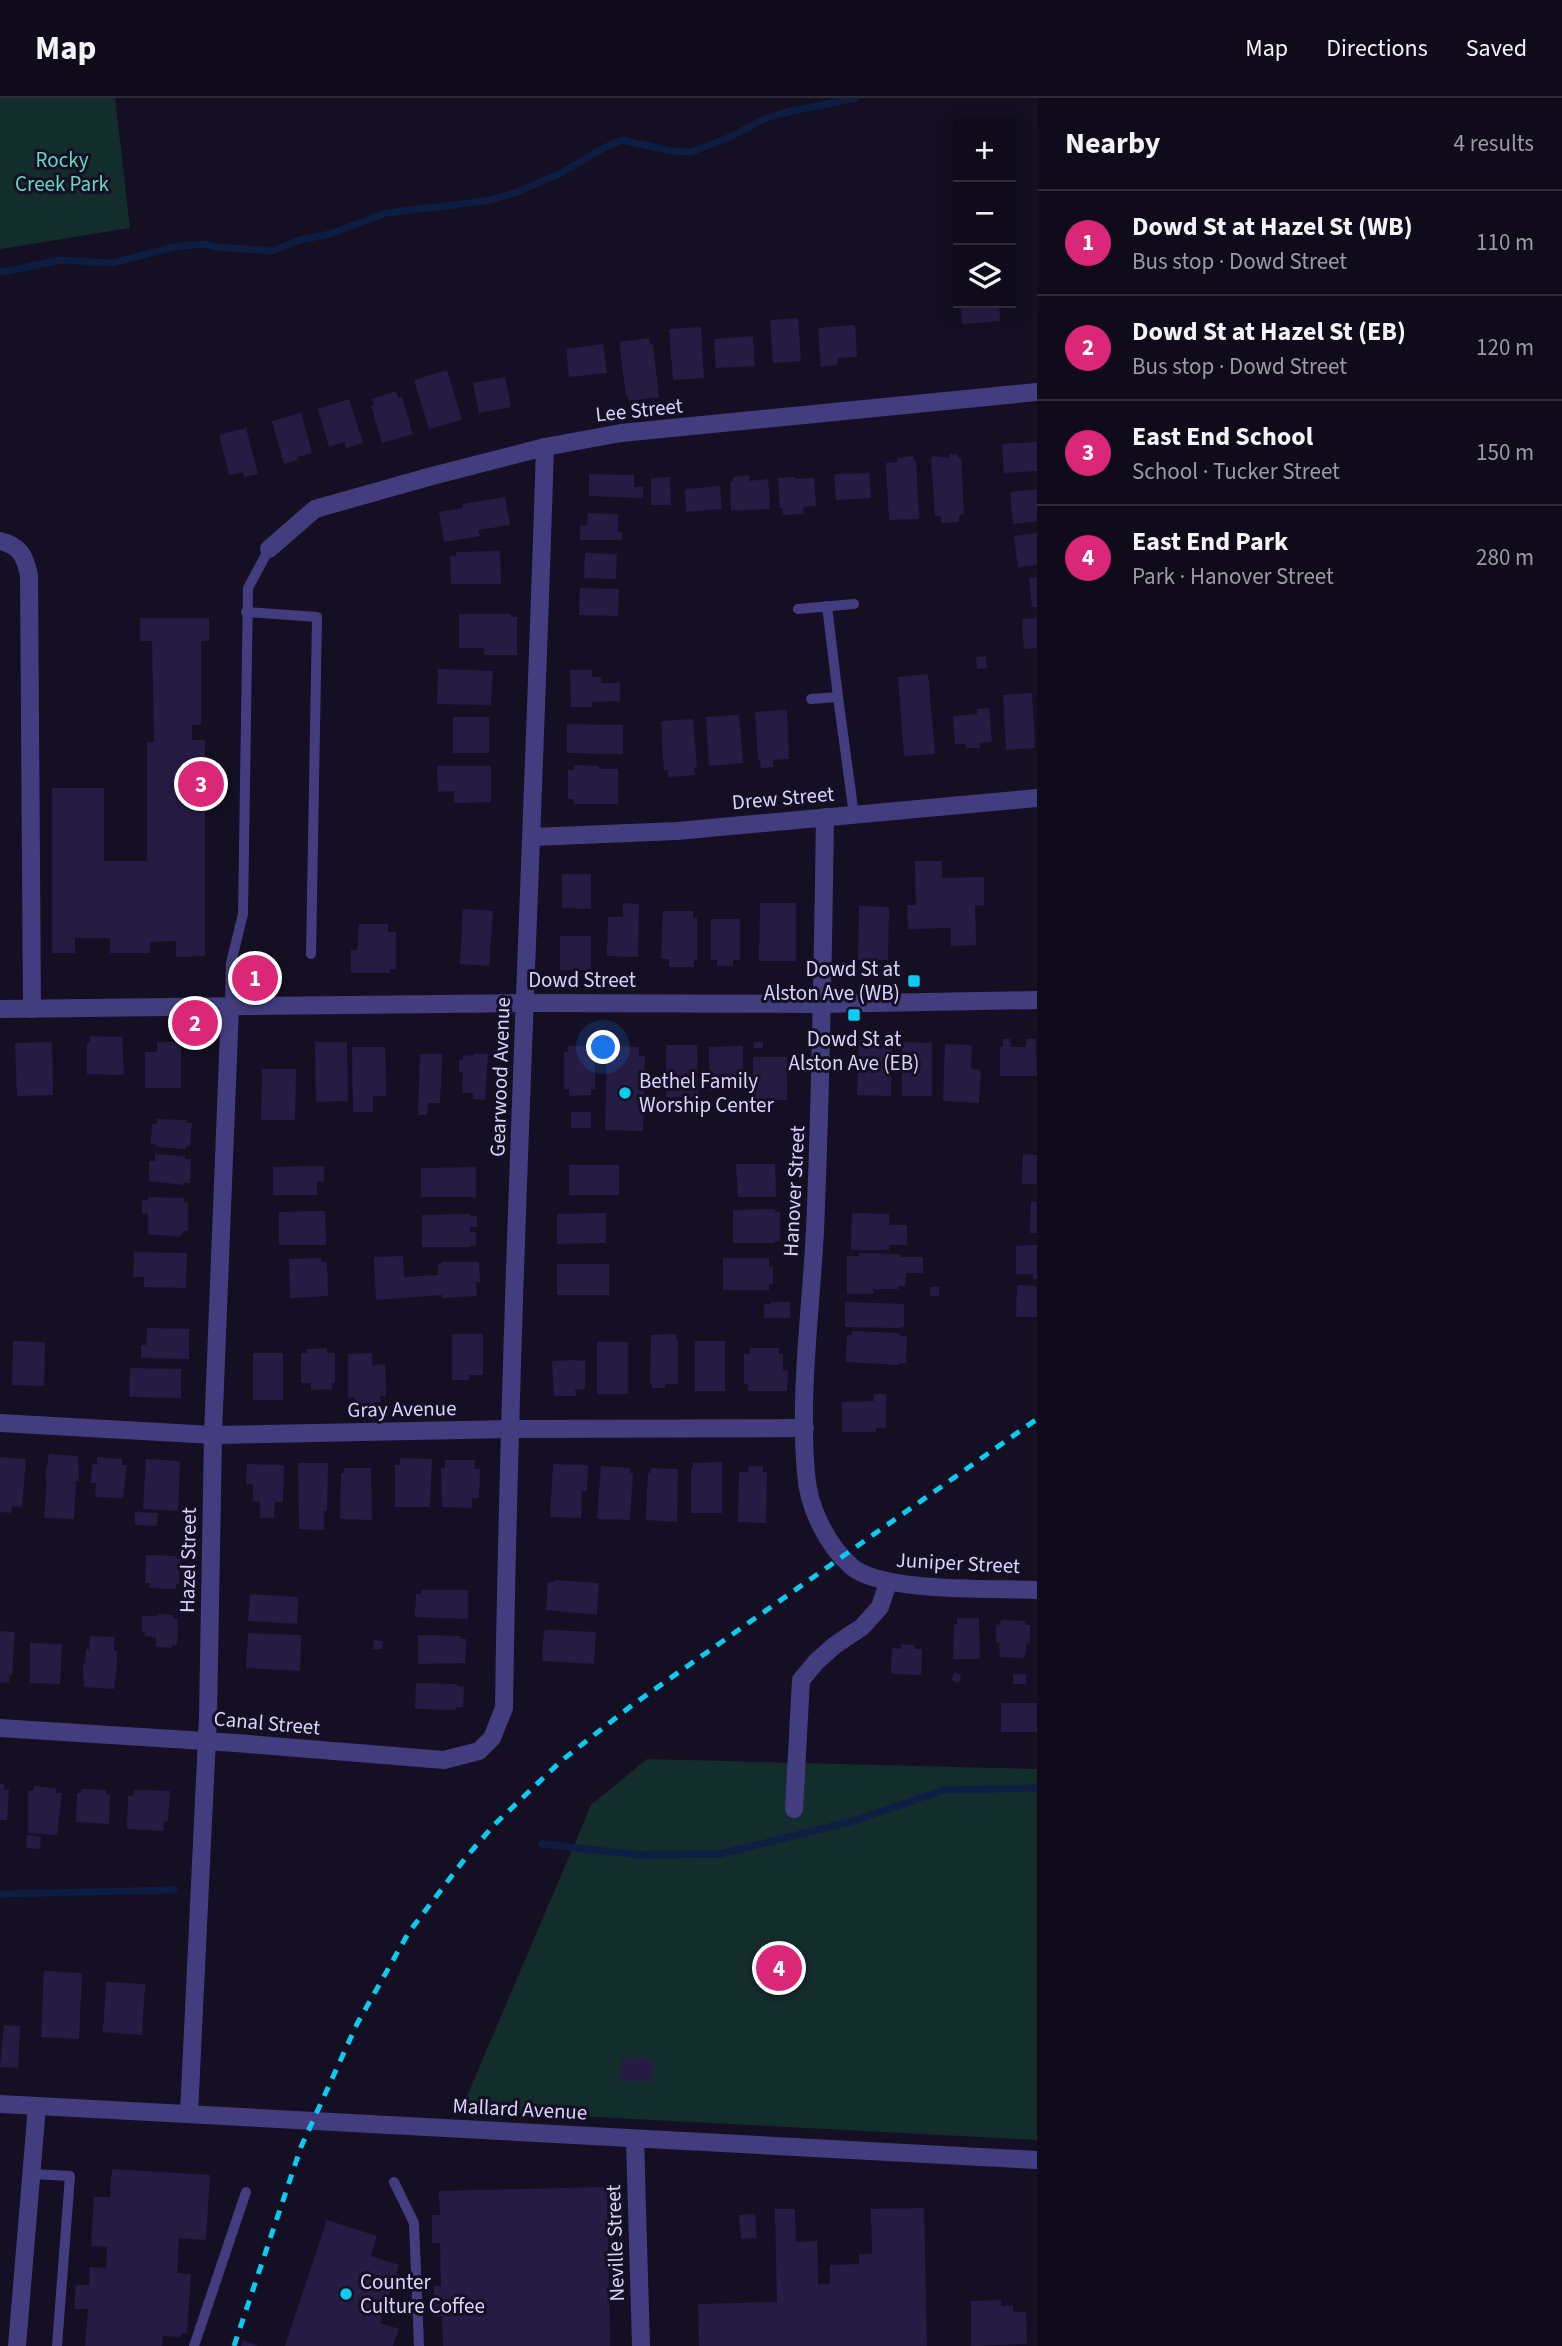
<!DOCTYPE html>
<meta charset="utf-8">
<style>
:root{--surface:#0f0b1a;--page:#181423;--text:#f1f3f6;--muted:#9b9ba2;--line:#2f2b39;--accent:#db2777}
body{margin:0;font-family:"Source Sans 3",sans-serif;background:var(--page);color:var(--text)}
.controls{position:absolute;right:21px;top:21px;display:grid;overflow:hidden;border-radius:0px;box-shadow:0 4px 18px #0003}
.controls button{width:63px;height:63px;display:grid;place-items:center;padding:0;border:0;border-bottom:2px solid var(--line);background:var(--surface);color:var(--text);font:35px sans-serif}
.you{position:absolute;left:604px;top:950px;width:24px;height:24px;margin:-18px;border:5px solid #fff;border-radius:50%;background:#1a73e8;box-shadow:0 0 0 10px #1a73e833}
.badge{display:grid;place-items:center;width:46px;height:46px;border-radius:50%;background:var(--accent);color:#fff;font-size:23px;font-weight:700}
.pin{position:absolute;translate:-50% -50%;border:4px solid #fff;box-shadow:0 2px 7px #0006}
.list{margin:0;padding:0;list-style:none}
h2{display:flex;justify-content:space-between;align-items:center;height:91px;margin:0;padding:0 28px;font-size:30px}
h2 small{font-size:23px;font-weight:400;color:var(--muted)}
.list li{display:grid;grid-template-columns:46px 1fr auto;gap:21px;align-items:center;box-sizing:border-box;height:105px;padding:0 28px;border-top:2px solid var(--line)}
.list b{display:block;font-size:26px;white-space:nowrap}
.list p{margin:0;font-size:23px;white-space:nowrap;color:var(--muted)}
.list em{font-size:23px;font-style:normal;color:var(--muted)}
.icon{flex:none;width:38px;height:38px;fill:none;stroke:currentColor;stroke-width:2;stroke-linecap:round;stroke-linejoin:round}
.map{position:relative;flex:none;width:1037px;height:2248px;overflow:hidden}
header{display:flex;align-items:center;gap:42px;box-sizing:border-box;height:98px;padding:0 35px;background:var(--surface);border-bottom:2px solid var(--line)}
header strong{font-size:33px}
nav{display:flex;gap:38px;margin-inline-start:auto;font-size:24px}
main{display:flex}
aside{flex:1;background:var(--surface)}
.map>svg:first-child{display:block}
.green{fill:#132c2c}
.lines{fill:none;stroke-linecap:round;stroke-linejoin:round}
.stream{stroke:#0e1e43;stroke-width:7}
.building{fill:#261c43}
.lane{stroke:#433d7f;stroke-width:10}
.street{stroke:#433d7f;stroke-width:18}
.rail{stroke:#0ccaf0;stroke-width:5;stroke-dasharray:10 9;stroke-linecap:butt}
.poi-dot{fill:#0ccaf0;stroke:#140f23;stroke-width:2.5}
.labels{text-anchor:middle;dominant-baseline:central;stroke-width:6;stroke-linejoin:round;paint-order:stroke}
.park-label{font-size:21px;fill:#63d9c3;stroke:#140f23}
.street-label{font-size:21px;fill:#dbd3fd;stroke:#140f23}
.poi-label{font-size:21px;fill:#dbd3fd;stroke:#140f23;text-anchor:start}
</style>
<header>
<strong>Map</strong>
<nav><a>Map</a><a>Directions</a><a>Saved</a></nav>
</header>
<main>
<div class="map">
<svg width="1037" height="2248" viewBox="0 0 1037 2248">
<rect width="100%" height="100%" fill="#140f23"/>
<g class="green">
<polygon points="0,0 115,0 130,130 0,151"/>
<polygon points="647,1661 1037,1671 1037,2042 461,2012 591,1707"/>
</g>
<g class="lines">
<g class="stream">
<polyline points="0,173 4,174 60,162 113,165 173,149 204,146 215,149 272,153 300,142 330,136 386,115 486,103 515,95 561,75 604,50 622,42 671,53 691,54 728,40 764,21 783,15 856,0"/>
<polyline points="542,1746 640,1757 720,1756 853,1723 944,1692 1037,1690"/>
<polyline points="0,1796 174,1792"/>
</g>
</g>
<g class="building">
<polygon points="960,205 999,205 1000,223 962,226"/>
<polygon points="798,220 801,263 773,265 770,222"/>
<polygon points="855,227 857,259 837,260 838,267 821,269 818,230"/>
<polygon points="701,229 704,280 673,282 669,231"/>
<polygon points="753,238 755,268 716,270 714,241"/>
<polygon points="649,240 650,247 653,246 659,299 629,303 628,297 626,297 619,244"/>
<polygon points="603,246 607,275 569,279 566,251"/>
<polygon points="447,272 462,322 429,331 414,282"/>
<polygon points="505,279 511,309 479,315 473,285"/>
<polygon points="396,293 398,300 402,299 413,336 382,345 371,308 374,307 372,301"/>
<polygon points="349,301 363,345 346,350 344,344 329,349 318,311"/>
<polygon points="301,315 312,355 297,359 298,362 284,366 272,323"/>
<polygon points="246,330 258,376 244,379 243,374 229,377 219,337"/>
<polygon points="1037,344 1037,373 1004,375 1002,346"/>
<polygon points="949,356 957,356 958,360 961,360 964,416 959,417 959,424 941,425 941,418 935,418 931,361 933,358 949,360"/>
<polygon points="913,358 914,363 916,363 919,421 889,422 886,365 898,364 897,360"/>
<polygon points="869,375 871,400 836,402 834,376"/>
<polygon points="589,376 634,377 634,389 643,389 643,400 589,398"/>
<polygon points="749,377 749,383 768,381 770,411 731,413 730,384 733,384 733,379"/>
<polygon points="670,379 671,407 651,407 651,380"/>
<polygon points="795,379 795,381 814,380 816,408 803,409 804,416 783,417 783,410 780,410 778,380"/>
<polygon points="720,388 722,411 686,414 685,391"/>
<polygon points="1037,391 1037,423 1013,426 1010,394"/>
<polygon points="505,399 510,427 478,432 480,438 444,444 439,414 463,410 463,406"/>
<polygon points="588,415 618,416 618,434 622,434 622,442 580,442 580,427 587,427"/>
<polygon points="1037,435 1037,467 1018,469 1014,438"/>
<polygon points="500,453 501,486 451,486 450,458 456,458 456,454"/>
<polygon points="585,455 617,456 616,481 584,480"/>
<polygon points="1037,479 1037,509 1032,509 1029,480"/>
<polygon points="580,490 619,491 618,518 579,517"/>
<polygon points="459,516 511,516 511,519 517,519 517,557 484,557 484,550 459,550"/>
<polygon points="140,520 209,520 209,543 201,543 201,627 192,627 192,642 205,642 205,858 176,859 176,843 150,844 150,855 110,855 110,840 75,840 75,855 52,855 52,690 104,690 104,763 147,763 147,644 154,644 152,543 140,543"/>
<polygon points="1037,520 1037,550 1024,551 1022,521"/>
<polygon points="986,558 987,570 977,571 976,559"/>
<polygon points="438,571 493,573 491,607 437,606"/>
<polygon points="570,572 592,572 592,579 601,579 601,585 620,585 620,603 592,604 592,609 571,609"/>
<polygon points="928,576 935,656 904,658 898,579"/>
<polygon points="1032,595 1035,650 1006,652 1003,597"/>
<polygon points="989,610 992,644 979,645 980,650 966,650 966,646 955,646 953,618 977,616 977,611"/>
<polygon points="787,612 789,661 773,662 773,669 761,670 760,662 758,663 755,614"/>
<polygon points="739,617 743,665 709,668 706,619"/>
<rect x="453" y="619" width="36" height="36"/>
<polygon points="693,621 697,670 694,670 695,677 668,679 668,672 664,672 661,623"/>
<polygon points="567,626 623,627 623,656 567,655"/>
<polygon points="574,667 599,668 599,671 618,671 618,706 574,706 574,701 568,701 568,672 574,672"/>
<polygon points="437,668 491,668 491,704 454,705 454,693 438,694"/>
<polygon points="915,763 942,763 942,780 984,779 984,807 975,808 976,847 951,848 951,830 908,831 907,807 916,807"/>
<polygon points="562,776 591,776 591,811 562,810"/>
<polygon points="623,805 639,806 638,859 607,858 608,819 623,819"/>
<polygon points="760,805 796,805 796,863 759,863"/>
<polygon points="859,808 889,809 888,862 858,862"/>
<polygon points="463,811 493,813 489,868 460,866"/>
<polygon points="663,813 693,813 693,820 697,820 697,862 694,862 694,869 669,869 669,861 661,861"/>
<polygon points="711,821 740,821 740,862 733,862 733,868 717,868 717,862 711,862"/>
<polygon points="359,826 388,826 388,834 396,834 396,871 390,871 390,875 351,875 351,852 357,852"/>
<rect x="560" y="838" width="31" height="34"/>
<polygon points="90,938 122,939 124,977 87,976 87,945 90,945"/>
<polygon points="1003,941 1010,941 1011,949 1026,949 1026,941 1036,941 1037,978 1000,978 1000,949 1003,949"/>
<polygon points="859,942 892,943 891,998 857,997"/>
<polygon points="52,944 53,997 17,998 15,945"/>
<polygon points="157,944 181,944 181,990 145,990 145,954 157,954"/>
<polygon points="315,944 347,944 348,1003 316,1004"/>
<rect x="754" y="944" width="9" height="6"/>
<polygon points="902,944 932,945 932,998 902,998"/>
<polygon points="945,946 972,947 971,971 981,972 979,1005 943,1003"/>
<polygon points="666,947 697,947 698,999 666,999"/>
<polygon points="568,948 592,948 592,954 595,954 595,991 591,991 591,997 569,998 569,991 564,991 564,954 568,954"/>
<polygon points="614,948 639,949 639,958 645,958 643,1033 605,1032 607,957 614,957"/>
<polygon points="743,948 743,993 709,993 709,949"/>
<polygon points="352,949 385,949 386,998 373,998 373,1014 353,1014"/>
<polygon points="420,956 442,956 440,1005 428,1005 427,1017 418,1017"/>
<polygon points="473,956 488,956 485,1002 473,1001 474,995 462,995 463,974 459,974 459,961 463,962 463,957 473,958"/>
<rect x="753" y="959" width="34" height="43"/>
<polygon points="262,971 296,971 295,1022 261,1022"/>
<rect x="571" y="1014" width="20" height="16"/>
<polygon points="157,1021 187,1022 187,1025 192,1025 190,1048 186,1048 186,1051 156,1049 156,1046 151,1046 152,1026 157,1026"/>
<polygon points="155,1056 185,1058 185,1061 191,1061 190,1085 184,1085 184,1087 149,1083 149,1063 155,1063"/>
<polygon points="1023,1056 1037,1057 1037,1086 1022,1086"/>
<polygon points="736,1066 775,1066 776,1099 738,1099"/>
<rect x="569" y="1067" width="50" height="30"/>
<polygon points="324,1068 324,1083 317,1083 317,1097 273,1097 273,1069"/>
<polygon points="476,1069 476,1099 421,1099 421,1070"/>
<polygon points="148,1099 184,1100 184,1105 188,1105 188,1133 184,1133 180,1139 148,1136 148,1115 142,1115 142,1102 148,1102"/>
<polygon points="1031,1104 1037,1104 1037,1135 1030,1135"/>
<polygon points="775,1111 775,1114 780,1114 780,1143 775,1143 775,1145 733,1145 733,1112"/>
<polygon points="325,1113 326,1147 279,1147 279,1114"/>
<polygon points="606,1115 606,1145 557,1146 557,1116"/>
<polygon points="852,1115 889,1116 889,1127 907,1127 907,1147 889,1147 889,1152 851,1152"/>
<polygon points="470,1116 470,1118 477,1118 477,1129 470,1129 470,1134 476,1134 476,1147 471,1147 471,1149 422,1149 422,1117"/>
<polygon points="1034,1147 1037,1147 1037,1181 1033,1181 1033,1176 1016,1176 1016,1148"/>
<polygon points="134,1154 187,1155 186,1190 144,1189 144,1179 133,1179"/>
<polygon points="859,1155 900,1156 900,1159 923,1159 923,1175 906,1175 905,1188 898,1188 898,1191 873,1191 873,1196 847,1196 847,1158 859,1158"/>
<polygon points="403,1158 404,1179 438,1177 438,1166 441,1166 441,1164 479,1164 480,1184 476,1184 477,1198 442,1200 442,1197 376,1202 374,1159"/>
<polygon points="321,1160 321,1164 327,1164 328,1198 290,1200 289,1161"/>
<polygon points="723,1160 769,1160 769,1169 773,1169 773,1186 769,1186 769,1192 723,1192"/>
<rect x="557" y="1166" width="52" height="31"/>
<polygon points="1017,1187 1037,1188 1037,1219 1016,1219"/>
<rect x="930" y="1189" width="9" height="9"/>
<polygon points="771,1204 790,1204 790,1220 764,1220 764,1206 771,1206"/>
<polygon points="845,1204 904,1206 904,1228 899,1230 845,1229"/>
<polygon points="147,1230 189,1231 189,1261 141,1260 141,1247 146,1247"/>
<polygon points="852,1233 900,1235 900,1238 907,1238 906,1265 899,1265 899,1267 846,1264 847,1237 852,1237"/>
<polygon points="452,1236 483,1236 483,1277 469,1277 469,1282 452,1282"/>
<polygon points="676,1236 676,1242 678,1242 678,1286 665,1286 665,1290 652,1290 652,1286 650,1286 651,1237"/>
<polygon points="13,1243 45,1244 44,1288 12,1287"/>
<rect x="695" y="1243" width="30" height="50"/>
<rect x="597" y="1244" width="31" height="52"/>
<polygon points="327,1250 327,1255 335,1255 335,1285 332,1285 332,1291 311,1292 311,1285 301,1285 301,1255 307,1255 307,1251"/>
<polygon points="750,1250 779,1250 779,1256 783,1256 783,1273 788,1273 787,1293 748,1293 748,1286 744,1286 744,1256 750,1256"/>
<rect x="253" y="1255" width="30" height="47"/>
<polygon points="372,1255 372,1267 385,1266 386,1298 380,1298 381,1304 355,1306 355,1299 348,1299 348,1256"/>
<polygon points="574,1262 585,1263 585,1291 575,1292 576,1298 554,1298 552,1263"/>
<polygon points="130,1270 181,1271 181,1300 129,1299"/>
<polygon points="874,1296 886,1296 886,1330 876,1330 876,1334 842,1334 842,1304 874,1303"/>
<polygon points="49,1356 78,1358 79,1383 76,1383 74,1421 44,1420 47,1381 45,1381"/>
<polygon points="0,1359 26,1361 22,1409 12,1408 11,1415 0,1414"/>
<polygon points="97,1359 122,1361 122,1367 127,1367 123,1400 95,1399 96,1385 91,1385 92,1366 97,1366"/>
<polygon points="400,1360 432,1361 430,1409 395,1409 395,1367 400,1367"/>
<polygon points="146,1361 180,1363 178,1413 143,1411"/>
<polygon points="445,1362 475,1362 474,1371 480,1371 479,1400 472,1400 472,1410 442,1409 441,1370 445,1370"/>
<polygon points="722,1364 722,1415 691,1415 691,1370 693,1370 693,1365"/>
<polygon points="298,1365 328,1365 327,1413 324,1413 324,1432 299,1431"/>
<polygon points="247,1366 284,1367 283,1404 275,1404 274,1420 260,1420 260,1403 253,1403 253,1386 246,1386"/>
<polygon points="553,1366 588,1367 587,1393 582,1393 581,1420 550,1419"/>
<polygon points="601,1368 630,1370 630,1375 633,1375 630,1422 597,1421"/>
<polygon points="749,1368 763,1368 763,1374 767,1374 766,1425 738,1424 739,1374 748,1374"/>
<polygon points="344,1370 371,1370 372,1422 340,1421 341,1375 344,1375"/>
<polygon points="651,1370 678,1371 677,1424 646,1422 648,1375 650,1375"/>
<polygon points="135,1414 158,1415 157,1428 135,1427"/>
<polygon points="146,1457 177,1458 176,1461 180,1461 179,1486 176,1486 176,1491 149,1490 150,1485 145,1485"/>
<polygon points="554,1482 599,1485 597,1517 546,1512 548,1484 554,1484"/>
<polygon points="421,1492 468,1492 468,1521 415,1519 416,1496 421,1496"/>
<polygon points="250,1496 298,1499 297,1526 248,1523"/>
<polygon points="157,1516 173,1517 173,1521 178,1521 177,1547 172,1547 172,1550 156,1549 156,1539 144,1538 145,1534 142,1533 142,1518 157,1518"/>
<polygon points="957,1520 979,1520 980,1561 953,1561 954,1526 957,1526"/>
<polygon points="1001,1522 1025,1523 1025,1527 1030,1527 1030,1545 1027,1545 1024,1560 1000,1559 999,1544 996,1544 996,1526 1000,1527"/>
<polygon points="549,1532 596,1534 594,1566 542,1563 544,1533"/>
<polygon points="0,1533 15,1534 12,1577 9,1577 9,1585 0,1584"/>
<polygon points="248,1535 301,1537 300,1573 246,1570"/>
<polygon points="418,1537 461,1538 460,1541 466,1541 465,1565 418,1566"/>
<polygon points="90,1538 114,1539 114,1553 117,1553 117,1568 114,1591 84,1589 83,1565 85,1566 86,1551 89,1552"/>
<polygon points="374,1542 383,1543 382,1551 373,1551"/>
<polygon points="30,1545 62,1546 60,1586 30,1585"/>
<polygon points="901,1546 914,1547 914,1551 922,1551 921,1577 891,1576 892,1550 901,1551"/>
<polygon points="954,1574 961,1577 959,1585 952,1582"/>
<rect x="1013" y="1576" width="13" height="10"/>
<polygon points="416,1585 457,1586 457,1588 464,1589 463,1609 456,1609 456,1612 415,1611"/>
<rect x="1001" y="1605" width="36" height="29"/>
<polygon points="0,1686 4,1686 4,1692 9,1692 7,1722 0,1722"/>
<polygon points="34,1688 56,1690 56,1695 62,1695 57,1737 28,1735 28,1693 33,1693"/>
<polygon points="82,1691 106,1692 106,1696 110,1697 109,1726 76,1724 77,1695 81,1695"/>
<polygon points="134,1692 170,1693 168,1723 164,1723 163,1733 127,1731 128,1698 133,1698"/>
<polygon points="27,1737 41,1739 40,1751 26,1750"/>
<polygon points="44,1873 82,1875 79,1941 41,1939"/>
<polygon points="106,1884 145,1886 142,1937 103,1934"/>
<polygon points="4,1927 20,1928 18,1970 0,1969"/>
<polygon points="622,1959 654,1962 652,1984 620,1982"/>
<polygon points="112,2071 210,2077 206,2142 179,2140 177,2175 191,2176 187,2235 182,2235 181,2239 163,2238 162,2248 85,2248 88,2211 74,2211 76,2187 89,2187 90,2169 106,2170 107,2149 91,2148 94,2099 110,2099"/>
<polygon points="607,2089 610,2248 443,2248 442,2218 434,2219 434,2188 441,2188 440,2145 432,2145 432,2117 440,2117 439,2093"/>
<polygon points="924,2110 927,2248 699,2248 698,2206 777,2204 775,2111 795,2111 796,2144 817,2143 818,2186 830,2186 830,2167 859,2166 859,2156 872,2156 871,2111"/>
<polygon points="755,2116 757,2140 741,2141 739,2117"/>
<polygon points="327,2122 377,2138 371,2158 399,2167 380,2225 399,2231 393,2248 285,2248"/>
<polygon points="1001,2202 1001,2208 1013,2207 1013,2214 1026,2214 1027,2246 971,2248 971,2203"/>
<polygon points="243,2242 258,2248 241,2248"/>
</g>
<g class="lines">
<g class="lane">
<polyline points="798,511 854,506"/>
<polyline points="246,514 317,519 311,856"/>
<polyline points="838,599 854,717"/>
<polyline points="811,601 838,599 827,508"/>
<polyline points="230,909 231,865 243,816 248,490 269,451"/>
<polyline points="31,2076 70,2078 57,2248"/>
<polyline points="394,2084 414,2125 419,2248"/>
<polyline points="194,2248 246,2094"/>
</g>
<g class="street">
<path d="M 0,443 C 20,448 25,458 29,477 L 32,911"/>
<polyline points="269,451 315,411 432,378 545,349 621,335 1037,294"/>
<path d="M 825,719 C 823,857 821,994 815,1132 C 811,1212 799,1295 806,1375 C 808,1408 826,1446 851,1468 C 880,1495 995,1490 1037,1492"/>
<polyline points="533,739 677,733 1037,700"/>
<polyline points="0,911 526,905 823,906 1037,902"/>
<polyline points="0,1325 213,1337 511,1331 805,1330"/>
<path d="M 0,1630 L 236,1645 L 444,1662 L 479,1653 L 492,1640 L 504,1610 C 510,1190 532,770 545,349"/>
<polyline points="794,1711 801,1582 817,1563 835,1547 862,1529 880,1509 888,1485"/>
<polyline points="0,2006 1037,2062"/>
<polyline points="189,2016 208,1619 213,1337 230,909"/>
<polyline points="635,2041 641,2248"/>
<polyline points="17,2248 37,2008"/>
</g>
<polyline class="rail" points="234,2248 301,2049 357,1926 409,1834 467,1758 495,1726 561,1663 631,1608 1037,1321"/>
</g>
<g class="poi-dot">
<rect x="907" y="876" width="14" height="14" rx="3.5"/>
<rect x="847" y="910" width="14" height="14" rx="3.5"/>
<circle cx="625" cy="995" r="7"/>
<circle cx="346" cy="2196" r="7"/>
</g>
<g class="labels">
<g class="park-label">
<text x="62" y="62">Rocky<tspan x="62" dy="24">Creek Park</tspan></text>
</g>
<g class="street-label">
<text transform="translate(639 312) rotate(-6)">Lee Street</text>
<text transform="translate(783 700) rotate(-5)">Drew Street</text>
<text x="582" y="882">Dowd Street</text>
<text transform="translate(500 979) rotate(-88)">Gearwood Avenue</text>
<text transform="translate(794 1093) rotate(-87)">Hanover Street</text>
<text transform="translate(402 1311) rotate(-1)">Gray Avenue</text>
<text transform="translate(188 1462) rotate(-89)">Hazel Street</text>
<text transform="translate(958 1465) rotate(3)">Juniper Street</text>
<text transform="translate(267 1625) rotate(5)">Canal Street</text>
<text transform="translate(520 2011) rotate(3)">Mallard Avenue</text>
<text transform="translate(615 2145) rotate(-92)">Neville Street</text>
</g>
<g class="poi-label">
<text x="900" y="871" text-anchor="end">Dowd St at<tspan x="900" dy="24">Alston Ave (WB)</tspan></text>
<text x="854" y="941" text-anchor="middle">Dowd St at<tspan x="854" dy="24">Alston Ave (EB)</tspan></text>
<text x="639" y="983">Bethel Family<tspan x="639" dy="24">Worship Center</tspan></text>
<text x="360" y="2184">Counter<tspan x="360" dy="24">Culture Coffee</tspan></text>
</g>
</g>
</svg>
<div class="controls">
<button>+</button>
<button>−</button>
<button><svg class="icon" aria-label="layers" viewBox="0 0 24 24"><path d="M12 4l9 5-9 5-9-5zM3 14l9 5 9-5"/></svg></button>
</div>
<div class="you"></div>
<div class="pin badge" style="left:255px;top:880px">1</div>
<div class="pin badge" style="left:195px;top:925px">2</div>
<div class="pin badge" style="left:201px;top:686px">3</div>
<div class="pin badge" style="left:779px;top:1870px">4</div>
</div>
<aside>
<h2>Nearby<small>4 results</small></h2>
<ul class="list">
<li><span class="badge">1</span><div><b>Dowd St at Hazel St (WB)</b><p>Bus stop · Dowd Street</p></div><em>110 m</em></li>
<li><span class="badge">2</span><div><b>Dowd St at Hazel St (EB)</b><p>Bus stop · Dowd Street</p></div><em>120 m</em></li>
<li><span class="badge">3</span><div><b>East End School</b><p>School · Tucker Street</p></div><em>150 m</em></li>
<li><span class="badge">4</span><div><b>East End Park</b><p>Park · Hanover Street</p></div><em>280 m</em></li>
</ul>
</aside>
</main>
